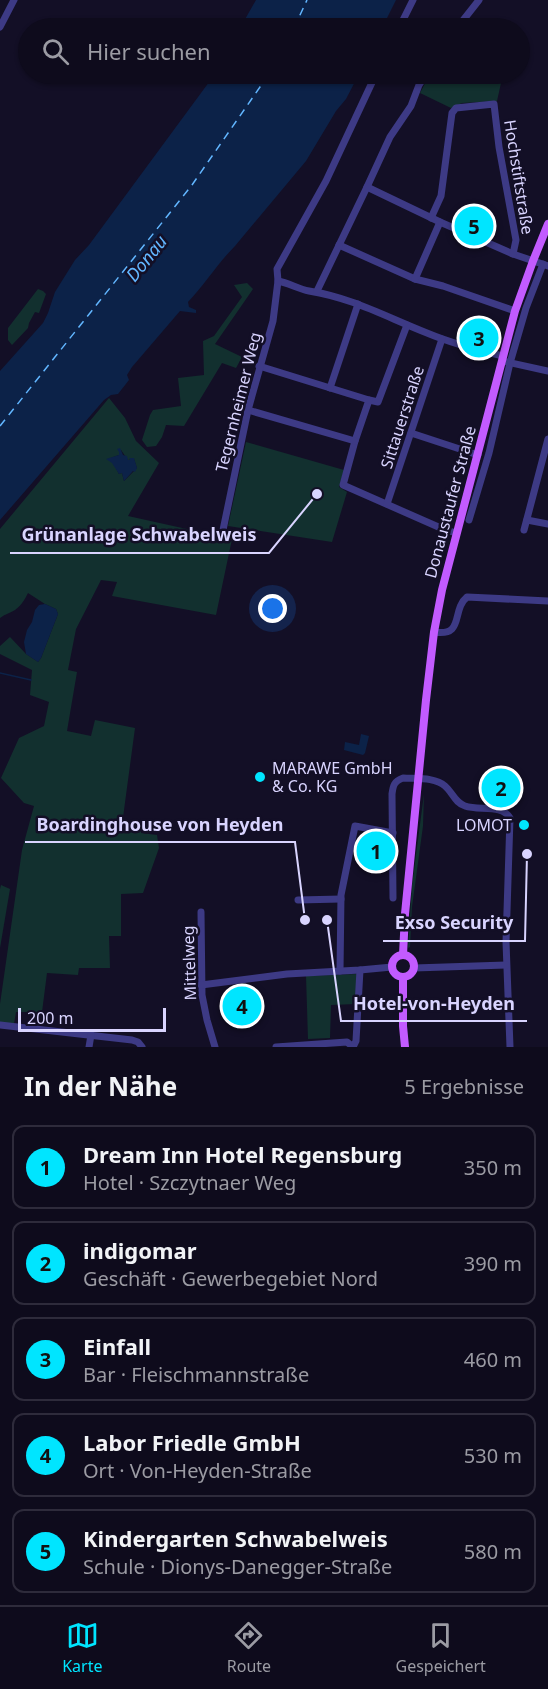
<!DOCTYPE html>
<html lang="de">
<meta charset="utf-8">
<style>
:root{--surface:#0e0b1c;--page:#1c1929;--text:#f1f3f6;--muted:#9b9ba3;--line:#2e2b3b;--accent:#00e5ff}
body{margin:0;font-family:"Noto Sans",sans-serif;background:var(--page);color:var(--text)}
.scale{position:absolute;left:18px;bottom:15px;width:148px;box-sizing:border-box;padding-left:6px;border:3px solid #d9d4ff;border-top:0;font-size:16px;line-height:21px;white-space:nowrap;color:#d9d4ff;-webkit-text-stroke:4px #130f26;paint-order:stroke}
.you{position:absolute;left:273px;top:609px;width:21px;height:21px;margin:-15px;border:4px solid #fff;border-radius:50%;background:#1a73e8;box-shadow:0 0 0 9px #1a73e833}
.badge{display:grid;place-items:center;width:39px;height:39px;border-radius:50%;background:var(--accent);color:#111;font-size:20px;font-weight:700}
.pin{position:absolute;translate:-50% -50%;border:3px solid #fff;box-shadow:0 2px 6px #0006}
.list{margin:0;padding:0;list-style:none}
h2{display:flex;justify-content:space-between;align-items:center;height:78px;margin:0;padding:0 24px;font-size:26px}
h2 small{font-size:20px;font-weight:400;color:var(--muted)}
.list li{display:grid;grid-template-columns:39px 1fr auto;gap:18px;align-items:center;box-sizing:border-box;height:84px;margin:0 12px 12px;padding:0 12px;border:2px solid var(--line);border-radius:12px}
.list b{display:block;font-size:22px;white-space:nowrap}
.list p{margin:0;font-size:20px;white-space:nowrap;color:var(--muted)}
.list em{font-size:20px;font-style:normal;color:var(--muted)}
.icon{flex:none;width:33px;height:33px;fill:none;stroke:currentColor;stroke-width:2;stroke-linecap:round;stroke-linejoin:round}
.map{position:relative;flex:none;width:548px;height:1047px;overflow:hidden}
.search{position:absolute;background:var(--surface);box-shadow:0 2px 4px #0004;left:18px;right:18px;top:18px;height:66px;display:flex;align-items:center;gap:15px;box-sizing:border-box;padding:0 21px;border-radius:33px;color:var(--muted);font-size:22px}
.sheet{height:558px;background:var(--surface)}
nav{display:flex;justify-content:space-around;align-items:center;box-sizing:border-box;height:84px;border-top:2px solid var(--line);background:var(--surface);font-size:16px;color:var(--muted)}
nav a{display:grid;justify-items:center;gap:3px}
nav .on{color:var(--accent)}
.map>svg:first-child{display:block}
.green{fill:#12302f;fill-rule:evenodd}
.water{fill:#0c2248}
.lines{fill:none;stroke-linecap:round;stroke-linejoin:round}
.stream{stroke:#0c2248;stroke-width:1.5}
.ferry{stroke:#62b6ff;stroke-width:1.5;stroke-dasharray:8 6;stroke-linecap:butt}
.minor{stroke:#3d3a85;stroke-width:7}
.major{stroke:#c25bff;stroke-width:8}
.poi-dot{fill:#00e5ff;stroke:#130f26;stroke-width:2}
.labels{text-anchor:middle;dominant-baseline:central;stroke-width:5;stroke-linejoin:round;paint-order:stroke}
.street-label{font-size:16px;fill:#d9d4ff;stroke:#130f26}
.poi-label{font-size:16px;fill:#d9d4ff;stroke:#130f26;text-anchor:start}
.water-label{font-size:18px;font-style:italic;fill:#62b6ff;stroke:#130f26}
.leader{fill:none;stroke:#d9d4ff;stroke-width:2}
.callout-dot{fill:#d9d4ff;stroke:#130f26;stroke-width:2}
.callout-label{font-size:18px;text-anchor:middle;font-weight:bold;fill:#d9d4ff;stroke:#130f26;stroke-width:5;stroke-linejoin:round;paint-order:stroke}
</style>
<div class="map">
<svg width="548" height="1047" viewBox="0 0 548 1047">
<rect width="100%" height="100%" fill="#130f26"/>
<g class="green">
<polygon points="430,74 503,74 497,101 462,103 451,108 420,93"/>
<polygon points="247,283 253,289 215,344 242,357 236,368 222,363 184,426 166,425 162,437 156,446 147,447 142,440 150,415 153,410 181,406 178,378 204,375 203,341 214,336 242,297 234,285"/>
<polygon points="38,289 43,291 46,294 39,313 35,312 29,323 28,328 12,345 8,340 8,328"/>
<path d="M 109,398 L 125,418 L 136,441 L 159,463 L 128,516 L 232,539 L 216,615 L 112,596 L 117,582 L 101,580 L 76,629 L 68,670 L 77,672 L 67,731 L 91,736 L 95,720 L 135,728 L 122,825 L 141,828 L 141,833 L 157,835 L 159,848 L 143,893 L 121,894 L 121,936 L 109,936 L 110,968 L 79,968 L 78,975 L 47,973 L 42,1012 L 16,1012 L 14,1024 L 0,1023 L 0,1004 L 22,850 L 34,806 L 24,803 L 1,778 L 19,738 L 44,726 L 49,702 L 30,695 L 32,670 L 0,654 L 0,646 L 10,637 L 26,654 L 38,662 L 41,658 L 58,614 L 56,609 L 45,604 L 28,593 C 25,599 21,606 15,610 C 10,613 5,614 0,618 L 0,529 ZM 121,450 L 128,460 L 134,459 L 137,468 L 124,481 L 122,473 L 119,474 L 113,463 L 108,459 L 119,455 Z"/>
<polygon points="246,442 344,470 339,487 347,492 332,542 228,526"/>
<polygon points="424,794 423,826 412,907 410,947 408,948 412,885"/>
<polygon points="1,885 10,889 0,948 0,889"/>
<polygon points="357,974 356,1004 331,1005 330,1038 308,1039 306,976"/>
</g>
<g class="water">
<polygon points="256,0 396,0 382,28 240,28"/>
<path d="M 215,74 L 359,74 L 346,99 L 336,111 L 306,161 L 235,246 C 218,263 205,284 188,302 L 189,307 L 196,310 L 196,313 L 180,311 L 132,367 L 127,375 L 129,380 L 118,394 L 111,395 L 104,400 L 0,520 L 0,371 L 43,323 L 48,313 L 55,292 L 75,260 L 89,245 Z"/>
<polygon points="120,448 123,455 127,456 128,460 130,460 129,458 134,458 137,468 135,472 133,471 124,481 122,473 119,474 112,463 106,459 119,455 119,452 117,449"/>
<polygon points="45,604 56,609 58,614 41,658 38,662 26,654 24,642 27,630 32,622 35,610 39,605"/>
<polygon points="361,734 369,736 365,753 363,755 344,750 345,742 359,745"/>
</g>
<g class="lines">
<polyline class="stream" points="0,673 31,680"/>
<g class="ferry">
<polyline points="294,28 307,0"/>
<polyline points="0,426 192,185 269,74"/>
</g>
<g class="minor">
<polyline points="0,27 14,0"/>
<polyline points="399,28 413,0"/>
<polyline points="457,28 479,0"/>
<polyline points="367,187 440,222 513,254 548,266"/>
<polyline points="431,218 441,196 452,113 456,108 494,104 499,147 516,240 513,254"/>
<polyline points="339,245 415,279 443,286 515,311"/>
<polyline points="415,279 440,222"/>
<path d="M 278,281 C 289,283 298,289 309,291 C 353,298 386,317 427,333 C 451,343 477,350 503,356"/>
<polyline points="317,291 367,187 390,137 411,106 419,85 426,74"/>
<polyline points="407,325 378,402 369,400 355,441 343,485 443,529 456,533"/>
<polyline points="507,362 548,371"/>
<polyline points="259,366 369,400"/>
<polyline points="330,388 358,304"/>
<polyline points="248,410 355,441"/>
<polyline points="411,433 478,455"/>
<polyline points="387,504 442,339"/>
<polyline points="469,520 489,453 510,363 526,308 543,264"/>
<polyline points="527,520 548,524"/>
<polyline points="223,530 248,410 273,321 278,281 277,269 326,181 376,74"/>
<polyline points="524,530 548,439"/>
<path d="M 434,632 C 465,637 451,610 467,597 L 548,601"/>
<path d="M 393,898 L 392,794 C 393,786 394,781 403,778 C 416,779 435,777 445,786 C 453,793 455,803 465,806 C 479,811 502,804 510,818 L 506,942 L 510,1047"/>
<polyline points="298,900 341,899"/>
<polyline points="201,912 202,995 207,1020 215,1047"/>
<polyline points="414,968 506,965"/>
<polyline points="340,971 341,895 355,826 393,833"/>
<polyline points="201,985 287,974 360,970 392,967"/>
<polyline points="0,1025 132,1040 138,1042 142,1047"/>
<polyline points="89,1047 91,1035"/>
<polyline points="276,1047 347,1042 353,1047"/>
<polyline points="353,1047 356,1041 360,970"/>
</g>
<g class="major">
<circle cx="403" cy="966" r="11"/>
<polyline points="403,955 405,914 426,700 434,632 442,590 515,311 533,261 548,224"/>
<polyline points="403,978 403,1026 405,1047"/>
</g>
</g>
<g class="poi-dot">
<circle cx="260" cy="777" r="6"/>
<circle cx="524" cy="825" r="6"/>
</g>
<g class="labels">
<g class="street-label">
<text transform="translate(519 177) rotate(81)">Hochstiftstraße</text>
<text transform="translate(238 402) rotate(-76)">Tegernheimer Weg</text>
<text transform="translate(402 417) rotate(-72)">Sittauerstraße</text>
<text transform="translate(450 502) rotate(-75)">Donaustaufer Straße</text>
<text transform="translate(189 963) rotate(-92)">Mittelweg</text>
</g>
<g class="poi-label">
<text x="272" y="768">MARAWE GmbH<tspan x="272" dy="18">&amp; Co. KG</tspan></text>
<text x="512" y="825" text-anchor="end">LOMOT</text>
</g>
<g class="water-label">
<text transform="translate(146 258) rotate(-51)">Donau</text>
</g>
</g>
<path class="leader" d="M317 494L269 553H10M305 920L295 842H25M527 854L525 941H383M327 920L341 1021H527"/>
<g class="callout-dot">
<circle cx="317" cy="494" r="6"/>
<circle cx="305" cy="920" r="6"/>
<circle cx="527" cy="854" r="6"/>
<circle cx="327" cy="920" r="6"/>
</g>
<g class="callout-label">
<text x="139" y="541">Grünanlage Schwabelweis</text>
<text x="160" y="831">Boardinghouse von Heyden</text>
<text x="454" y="929">Exso Security</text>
<text x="434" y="1010">Hotel-von-Heyden</text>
</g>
</svg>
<div class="scale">200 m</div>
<div class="you"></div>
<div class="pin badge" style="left:376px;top:851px">1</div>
<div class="pin badge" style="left:501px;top:788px">2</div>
<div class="pin badge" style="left:479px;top:338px">3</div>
<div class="pin badge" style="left:242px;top:1006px">4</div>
<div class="pin badge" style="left:474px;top:226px">5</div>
<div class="search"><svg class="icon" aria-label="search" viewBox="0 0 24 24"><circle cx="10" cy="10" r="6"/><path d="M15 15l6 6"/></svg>Hier suchen</div>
</div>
<section class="sheet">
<h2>In der Nähe<small>5 Ergebnisse</small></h2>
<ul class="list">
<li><span class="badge">1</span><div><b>Dream Inn Hotel Regensburg</b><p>Hotel · Szczytnaer Weg</p></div><em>350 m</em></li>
<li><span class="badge">2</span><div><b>indigomar</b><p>Geschäft · Gewerbegebiet Nord</p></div><em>390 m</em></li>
<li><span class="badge">3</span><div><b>Einfall</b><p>Bar · Fleischmannstraße</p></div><em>460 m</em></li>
<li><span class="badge">4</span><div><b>Labor Friedle GmbH</b><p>Ort · Von-Heyden-Straße</p></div><em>530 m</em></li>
<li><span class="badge">5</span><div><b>Kindergarten Schwabelweis</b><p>Schule · Dionys-Danegger-Straße</p></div><em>580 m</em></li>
</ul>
</section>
<nav>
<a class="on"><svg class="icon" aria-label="map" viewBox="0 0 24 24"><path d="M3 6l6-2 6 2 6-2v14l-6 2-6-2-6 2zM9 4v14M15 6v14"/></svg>Karte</a>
<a><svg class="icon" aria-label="directions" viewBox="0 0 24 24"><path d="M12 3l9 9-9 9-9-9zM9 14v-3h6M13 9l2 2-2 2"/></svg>Route</a>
<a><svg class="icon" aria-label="saved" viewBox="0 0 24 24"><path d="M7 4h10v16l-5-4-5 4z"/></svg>Gespeichert</a>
</nav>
